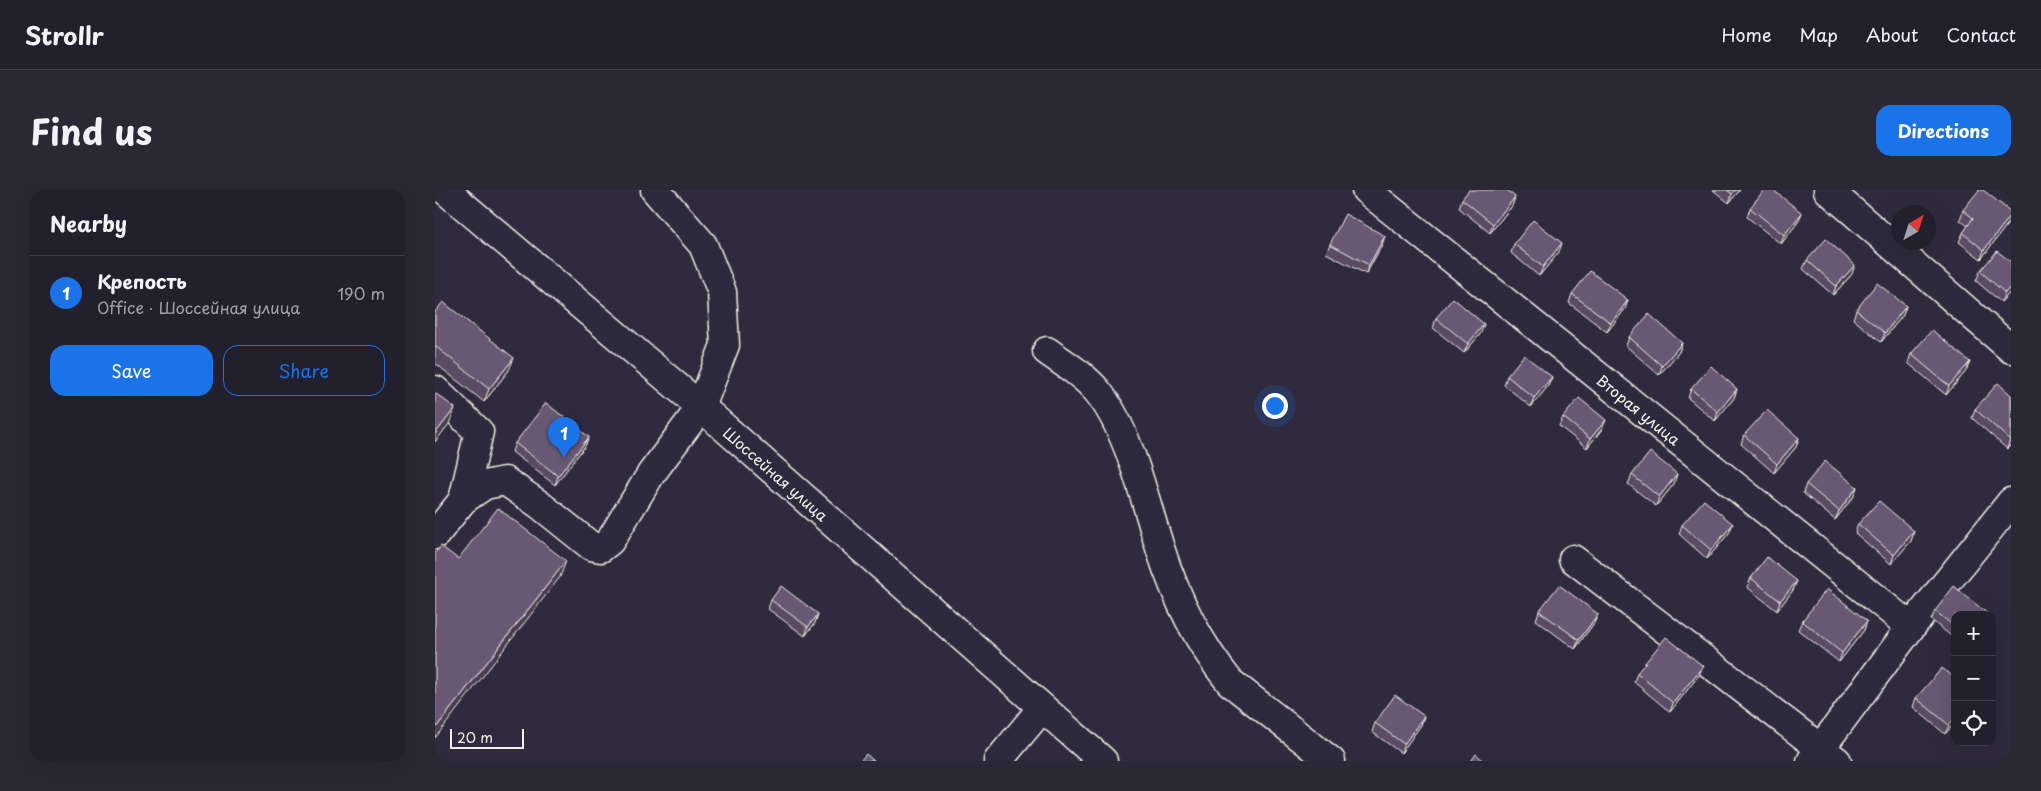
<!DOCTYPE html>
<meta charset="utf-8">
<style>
:root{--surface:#23202e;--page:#2b2836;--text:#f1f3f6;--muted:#a3a3aa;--line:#403e4a;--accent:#1a73e8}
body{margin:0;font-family:"Playpen Sans",sans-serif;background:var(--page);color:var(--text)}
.controls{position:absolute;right:15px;bottom:15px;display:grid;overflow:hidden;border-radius:10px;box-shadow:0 5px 20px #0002}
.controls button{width:45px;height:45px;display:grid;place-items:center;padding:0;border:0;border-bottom:1px solid var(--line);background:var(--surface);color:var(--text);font:25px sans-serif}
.compass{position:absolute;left:1456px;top:15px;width:45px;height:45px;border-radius:50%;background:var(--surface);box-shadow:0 5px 20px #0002;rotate:39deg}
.scale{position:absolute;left:15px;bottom:12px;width:74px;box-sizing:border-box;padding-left:5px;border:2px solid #f4f1e8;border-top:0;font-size:14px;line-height:18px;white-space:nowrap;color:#f4f1e8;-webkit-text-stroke:4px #2f2a3d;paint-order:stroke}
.you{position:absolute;left:839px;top:215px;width:18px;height:18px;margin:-12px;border:4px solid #fff;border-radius:50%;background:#1a73e8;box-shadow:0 0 0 8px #1a73e833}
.badge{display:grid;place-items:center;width:32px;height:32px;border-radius:50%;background:var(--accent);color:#fff;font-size:16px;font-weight:700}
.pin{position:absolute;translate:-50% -41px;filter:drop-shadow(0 1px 2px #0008)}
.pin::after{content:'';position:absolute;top:26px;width:18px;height:15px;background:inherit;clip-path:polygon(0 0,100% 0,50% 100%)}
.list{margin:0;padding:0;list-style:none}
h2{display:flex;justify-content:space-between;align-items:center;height:65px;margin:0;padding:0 20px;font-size:21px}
h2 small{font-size:16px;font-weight:400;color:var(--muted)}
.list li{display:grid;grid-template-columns:32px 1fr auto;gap:15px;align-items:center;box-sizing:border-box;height:75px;padding:0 20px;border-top:1px solid var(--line)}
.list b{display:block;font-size:19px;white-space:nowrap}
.list p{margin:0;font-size:16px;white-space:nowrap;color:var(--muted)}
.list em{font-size:16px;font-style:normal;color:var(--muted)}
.actions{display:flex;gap:10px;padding:15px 20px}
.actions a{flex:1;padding:11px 0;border:1px solid var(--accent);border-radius:15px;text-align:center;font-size:18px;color:var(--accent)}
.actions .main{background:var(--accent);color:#fff}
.icon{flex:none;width:28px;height:28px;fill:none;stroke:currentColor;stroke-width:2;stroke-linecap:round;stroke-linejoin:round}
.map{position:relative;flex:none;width:1576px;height:571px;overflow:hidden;border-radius:15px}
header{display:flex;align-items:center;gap:30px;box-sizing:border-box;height:70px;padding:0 25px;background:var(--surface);border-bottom:1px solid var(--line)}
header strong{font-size:24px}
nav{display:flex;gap:28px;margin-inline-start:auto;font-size:18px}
.intro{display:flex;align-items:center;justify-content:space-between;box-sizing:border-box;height:120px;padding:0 30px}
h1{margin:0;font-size:35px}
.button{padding:12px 22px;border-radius:15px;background:var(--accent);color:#fff;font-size:18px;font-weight:700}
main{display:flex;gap:30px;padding:0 30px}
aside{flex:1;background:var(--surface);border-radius:15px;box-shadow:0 5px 20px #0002}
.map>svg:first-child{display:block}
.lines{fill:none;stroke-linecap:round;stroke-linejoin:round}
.minor-casing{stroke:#f4f1e8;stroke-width:31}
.major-casing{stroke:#f4f1e8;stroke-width:31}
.minor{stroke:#2f2a3d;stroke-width:28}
.major{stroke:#2f2a3d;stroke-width:28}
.wall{fill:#594c63;stroke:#f4f1e8}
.shaded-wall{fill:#493e50;stroke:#f4f1e8}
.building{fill:#685873;stroke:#f4f1e8}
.labels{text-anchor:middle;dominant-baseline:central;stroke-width:4;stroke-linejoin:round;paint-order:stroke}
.street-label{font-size:15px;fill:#f4f1e8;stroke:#2f2a3d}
</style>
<header>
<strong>Strollr</strong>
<nav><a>Home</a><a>Map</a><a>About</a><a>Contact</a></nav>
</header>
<div class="intro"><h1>Find us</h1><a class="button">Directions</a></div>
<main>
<aside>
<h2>Nearby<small></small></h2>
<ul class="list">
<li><span class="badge">1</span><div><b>Крепость</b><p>Office · Шоссейная улица</p></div><em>190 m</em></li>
</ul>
<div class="actions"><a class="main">Save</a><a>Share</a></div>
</aside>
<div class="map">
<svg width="1576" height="571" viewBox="0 0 1576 571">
<rect width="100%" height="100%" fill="#2f2a3d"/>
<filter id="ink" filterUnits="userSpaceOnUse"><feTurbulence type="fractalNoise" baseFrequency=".02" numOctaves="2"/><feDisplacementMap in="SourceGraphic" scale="10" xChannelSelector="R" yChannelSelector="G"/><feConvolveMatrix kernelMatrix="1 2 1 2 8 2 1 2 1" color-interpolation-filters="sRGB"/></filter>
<g filter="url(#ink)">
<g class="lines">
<defs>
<g id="minor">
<path id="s1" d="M 931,0 L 1476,437"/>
<polyline points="1393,0 1576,159"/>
<path d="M 612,161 C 630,174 649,185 663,202 C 694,240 710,311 725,358 C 740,405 764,454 795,492 L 896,571"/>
<polyline points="0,200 44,242 28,310"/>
<polyline points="0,345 28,310 50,295 70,291 105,315 156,356 166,358 175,351 216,284 266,217 290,155 287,102 268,55 220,0"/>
<polyline points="1138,369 1402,571"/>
<polyline points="563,571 607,518"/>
<polyline points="1376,571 1476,437 1576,312"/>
</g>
<g id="major">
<path id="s2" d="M 10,0 L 266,217 L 668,571"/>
</g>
</defs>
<use href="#minor" class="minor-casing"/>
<use href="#major" class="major-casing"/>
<use href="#minor" class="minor"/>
<use href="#major" class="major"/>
</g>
<g class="wall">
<polygon points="1278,0 1305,0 1294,13"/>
<polygon points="1080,7 1077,16 1055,43 1024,18 1027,9"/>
<polygon points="1315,18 1363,32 1346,54 1312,27"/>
<polygon points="1528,20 1576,22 1576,28 1574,32 1546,69 1524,52 1528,43 1533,36 1525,30"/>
<polygon points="895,54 947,55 931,84 891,63"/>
<polygon points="1079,54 1124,62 1104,86 1076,63"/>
<polygon points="1372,70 1417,84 1398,105 1368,79"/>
<polygon points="1576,72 1576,101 1566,112 1541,91 1545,81"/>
<polygon points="1137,104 1193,110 1190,119 1172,142 1134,113"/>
<polygon points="1471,116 1468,125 1446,152 1418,129 1421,120"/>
<polygon points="0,122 74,180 49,212 0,173"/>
<polygon points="1001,128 1046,143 1029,163 998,138"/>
<polygon points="1194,147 1247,153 1244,162 1224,185 1191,156"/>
<polygon points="1476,164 1531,181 1511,205 1473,173"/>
<polygon points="1072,186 1117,187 1113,196 1096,217 1069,195"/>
<polygon points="1256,199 1302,199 1299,208 1280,231 1253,208"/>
<polygon points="1576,205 1576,254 1572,259 1537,228 1540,219"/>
<polygon points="1128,227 1167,239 1152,258 1124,236"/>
<polygon points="1309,245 1364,248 1361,257 1339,283 1306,254"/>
<polygon points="154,247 150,256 120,295 77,262 80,253"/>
<polygon points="1197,285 1239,294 1221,316 1193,294"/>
<polygon points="1371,294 1419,306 1400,330 1368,303"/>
<polygon points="1423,334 1479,341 1476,351 1456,374 1420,343"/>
<polygon points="1247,335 1294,343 1272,369 1244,344"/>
<polygon points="1316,388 1362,391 1358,400 1342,421 1312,397"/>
<polygon points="336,410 383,424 380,433 370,446 333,419"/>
<polygon points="1104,421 1163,424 1159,433 1140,459 1101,430"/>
<polygon points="1500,421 1520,425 1520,449 1496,430"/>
<polygon points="1367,431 1432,431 1429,440 1404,472 1363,440"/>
<polygon points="1202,483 1264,485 1235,522 1199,492"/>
<polygon points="1481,508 1520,533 1510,544 1478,517"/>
<polygon points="989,526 986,535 966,563 937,542 940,533"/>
</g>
<g class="shaded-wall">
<polygon points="1301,0 1305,0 1294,13 1297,4"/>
<polygon points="1080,7 1077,16 1055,43 1058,34"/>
<polygon points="1367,23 1363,32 1346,54 1349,45"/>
<polygon points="1576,25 1574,32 1546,69 1549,60"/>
<polygon points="950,46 947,55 931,84 934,75"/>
<polygon points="1127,53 1124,62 1104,86 1108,77"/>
<polygon points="1420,75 1417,84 1398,105 1401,96"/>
<polygon points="1576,96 1576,101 1566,112 1570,103"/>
<polygon points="1193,110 1190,119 1172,142 1176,133"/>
<polygon points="1471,116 1468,125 1446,152 1450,143"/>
<polygon points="1049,134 1046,143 1029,163 1033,154"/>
<polygon points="1247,153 1244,162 1224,185 1227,176"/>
<polygon points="79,168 74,180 49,212 54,199"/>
<polygon points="1535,172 1531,181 1511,205 1514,196"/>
<polygon points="1117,187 1113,196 1096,217 1099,208"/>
<polygon points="1302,199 1299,208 1280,231 1283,222"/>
<polygon points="20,218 14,234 0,252 0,244"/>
<polygon points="1171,230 1167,239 1152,258 1155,249"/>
<polygon points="154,247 150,256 120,295 123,286"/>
<polygon points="1364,248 1361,257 1339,283 1342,274"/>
<polygon points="1576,249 1576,254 1572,259 1575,250"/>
<polygon points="1242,284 1239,294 1221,316 1224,307"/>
<polygon points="1422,297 1419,306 1400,330 1404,321"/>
<polygon points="1298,334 1294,343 1272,369 1276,360"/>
<polygon points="1479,341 1476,351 1456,374 1459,365"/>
<polygon points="131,371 125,387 0,548 0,539"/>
<polygon points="1362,391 1358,400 1342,421 1345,411"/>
<polygon points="383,424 380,433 370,446 373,437"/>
<polygon points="1163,424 1159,433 1140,459 1144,450"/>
<polygon points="1432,431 1429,440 1404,472 1407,463"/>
<polygon points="1268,476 1264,485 1235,522 1238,513"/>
<polygon points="989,526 986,535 966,563 969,554"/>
<polygon points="1520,528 1520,533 1510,544 1514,535"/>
</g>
<g class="building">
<polygon points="1034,0 1072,0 1080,7 1058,34 1027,9"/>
<polygon points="1292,0 1301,0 1297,4"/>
<polygon points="1329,0 1338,0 1367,23 1349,45 1315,18"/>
<polygon points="1544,0 1548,0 1576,22 1576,25 1549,60 1528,43 1538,28 1528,20"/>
<polygon points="910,24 950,46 934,75 895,54"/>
<polygon points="1098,30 1127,53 1108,77 1079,54"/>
<polygon points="1391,49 1420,75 1401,96 1372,70"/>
<polygon points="1562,61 1576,72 1576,96 1570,103 1545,81"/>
<polygon points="1155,81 1193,110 1176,133 1137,104"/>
<polygon points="1442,93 1471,116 1450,143 1421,120"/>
<polygon points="1018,108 1049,134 1033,154 1001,128"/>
<polygon points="8,112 79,168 54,199 0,156 0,122"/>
<polygon points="1214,124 1247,153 1227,176 1194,147"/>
<polygon points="1497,140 1535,172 1514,196 1476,164"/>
<polygon points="1089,165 1117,187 1099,208 1072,186"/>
<polygon points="1276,176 1302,199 1283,222 1256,199"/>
<polygon points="1563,193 1576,205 1576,249 1575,250 1540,219"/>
<polygon points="0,203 20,218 0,244"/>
<polygon points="1144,208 1171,230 1155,249 1128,227"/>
<polygon points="111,213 154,247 123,286 80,253"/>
<polygon points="1332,220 1364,248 1342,274 1309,245"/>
<polygon points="1215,262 1242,284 1224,307 1197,285"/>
<polygon points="1390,271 1422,297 1404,321 1371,294"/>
<polygon points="1269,310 1298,334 1276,360 1247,335"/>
<polygon points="1444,311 1479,341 1459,365 1423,334"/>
<polygon points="63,318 131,371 0,539 0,363 6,356 23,369"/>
<polygon points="1332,367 1362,391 1345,411 1316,388"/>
<polygon points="1124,395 1163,424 1144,450 1104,421"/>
<polygon points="346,396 383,424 373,437 336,410"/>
<polygon points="1519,396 1554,425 1520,425 1520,437 1500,421"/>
<polygon points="1392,399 1432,431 1407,463 1367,431"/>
<polygon points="1231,447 1268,476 1238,513 1202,483"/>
<polygon points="1507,478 1520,488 1520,528 1514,535 1481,508"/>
<polygon points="960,505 989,526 969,554 940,533"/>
<polygon points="431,564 439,571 425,571"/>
<polygon points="1041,564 1049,571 1036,571"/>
</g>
</g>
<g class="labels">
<g class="street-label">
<text stroke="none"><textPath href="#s1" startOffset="350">Вторая улица</textPath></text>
<text stroke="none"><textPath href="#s2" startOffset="436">Шоссейная улица</textPath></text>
</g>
</g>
</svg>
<div class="controls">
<button>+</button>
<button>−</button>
<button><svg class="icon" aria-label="locate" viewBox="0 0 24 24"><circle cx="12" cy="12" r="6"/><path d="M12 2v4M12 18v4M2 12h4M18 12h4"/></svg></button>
</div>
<svg class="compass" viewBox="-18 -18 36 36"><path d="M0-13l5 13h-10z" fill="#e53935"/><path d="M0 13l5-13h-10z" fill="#a3a3aa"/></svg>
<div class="scale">20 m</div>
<div class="you"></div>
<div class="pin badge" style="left:129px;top:268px">1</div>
</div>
</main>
